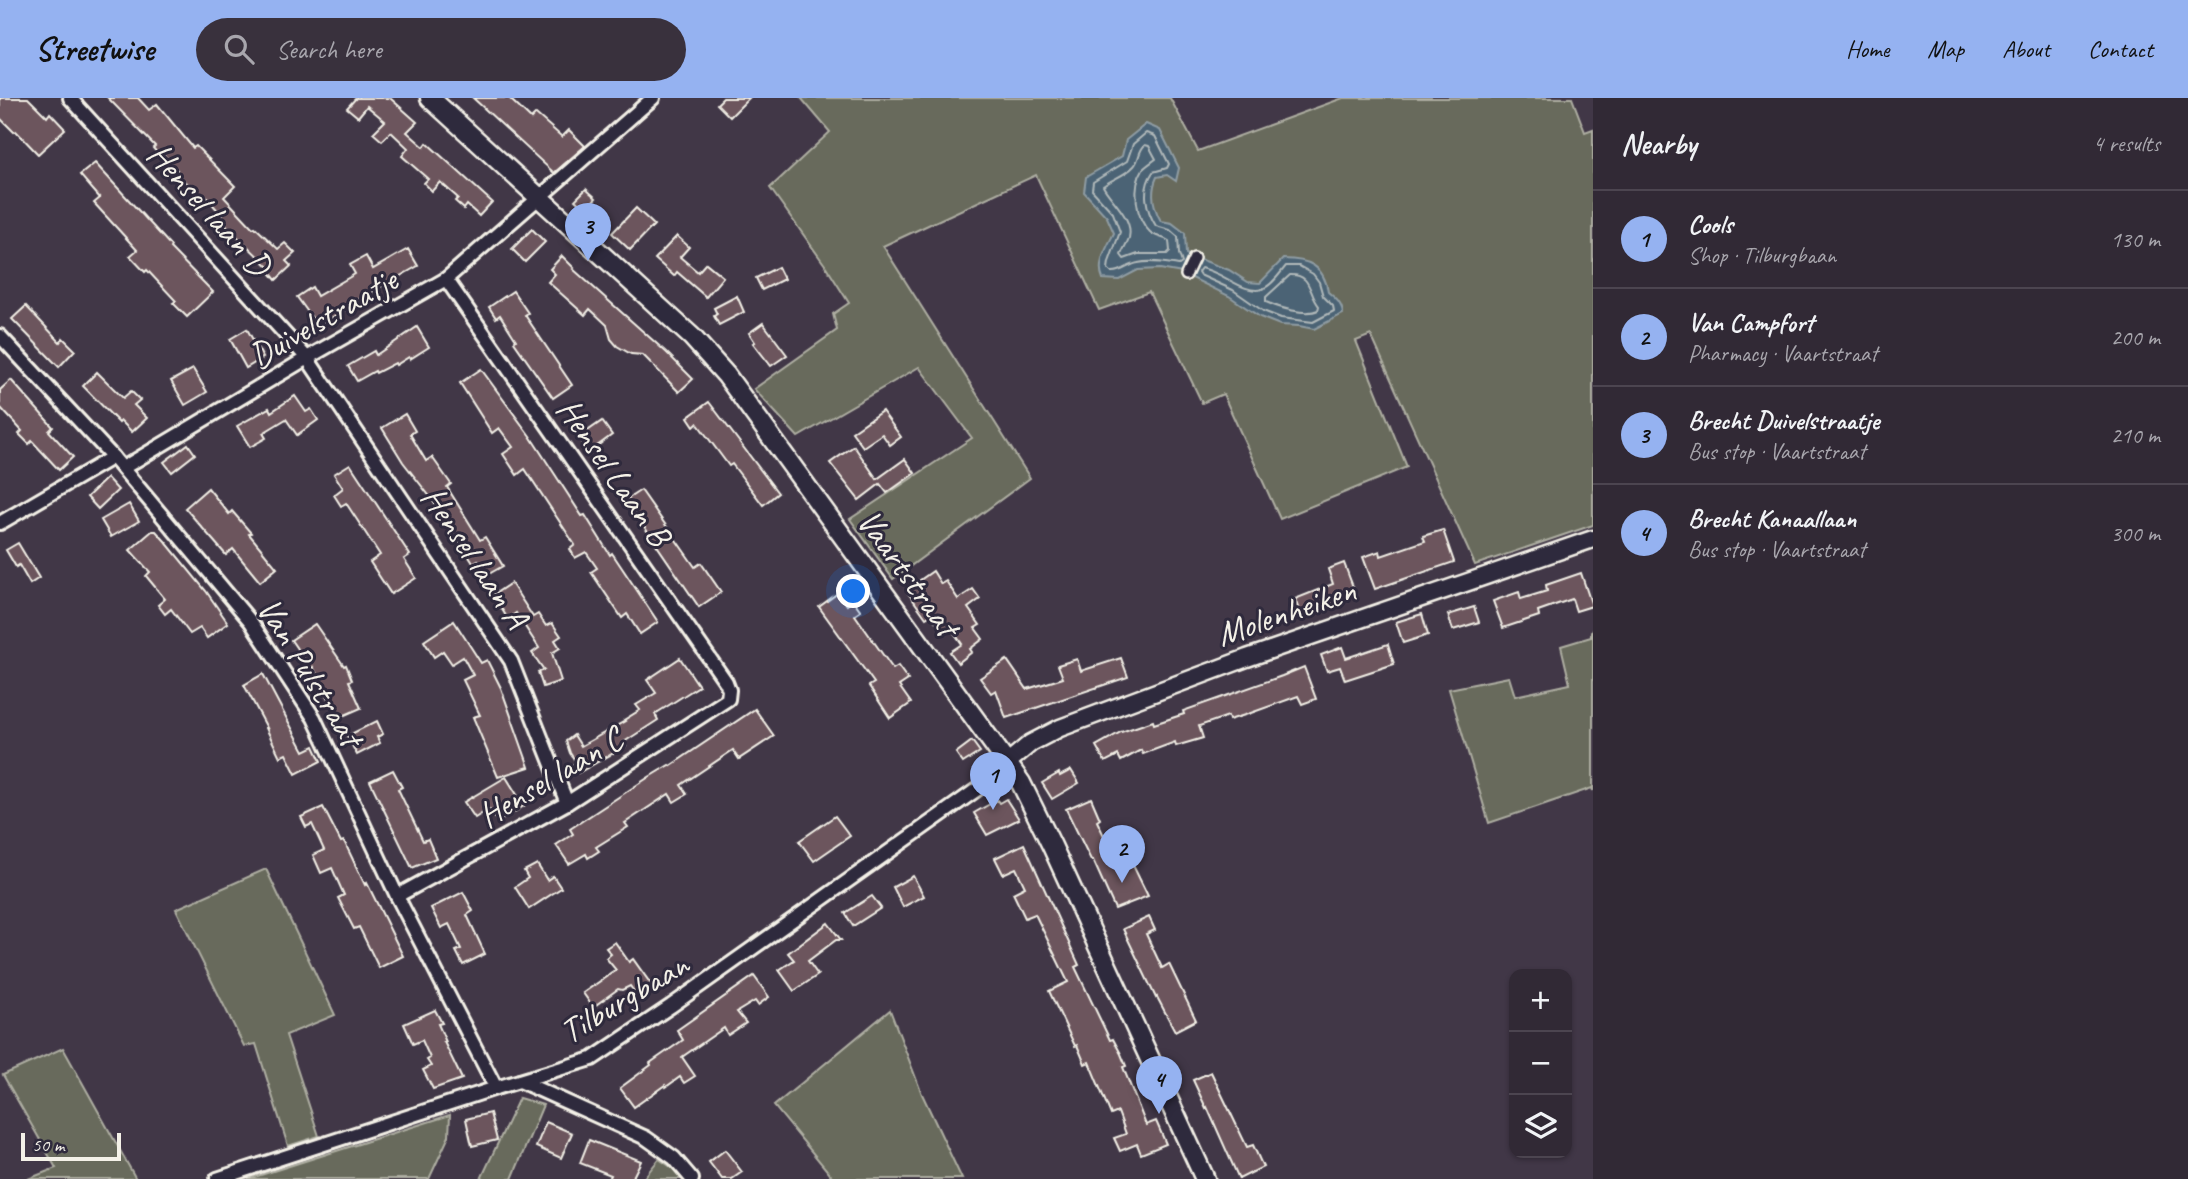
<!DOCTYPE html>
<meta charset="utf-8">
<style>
:root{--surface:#312935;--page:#39313d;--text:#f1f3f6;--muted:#a8a6ad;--line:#4c4550;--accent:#95b2f1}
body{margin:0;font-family:Caveat,sans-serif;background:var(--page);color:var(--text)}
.controls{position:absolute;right:21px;bottom:21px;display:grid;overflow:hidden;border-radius:14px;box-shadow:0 2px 5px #0004}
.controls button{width:63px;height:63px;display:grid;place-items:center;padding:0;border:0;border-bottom:2px solid var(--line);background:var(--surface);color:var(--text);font:35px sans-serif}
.scale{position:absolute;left:21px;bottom:18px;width:100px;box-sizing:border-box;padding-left:7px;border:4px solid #f4f1e8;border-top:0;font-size:19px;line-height:24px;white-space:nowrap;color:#f4f1e8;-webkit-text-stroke:5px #2f2a3d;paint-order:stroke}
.you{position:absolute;left:854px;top:494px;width:24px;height:24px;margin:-18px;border:5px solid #fff;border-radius:50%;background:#1a73e8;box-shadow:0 0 0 10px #1a73e833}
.badge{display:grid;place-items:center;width:46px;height:46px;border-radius:50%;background:var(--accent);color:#111;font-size:23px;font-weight:700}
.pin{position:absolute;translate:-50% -58px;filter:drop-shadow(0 2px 4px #0008)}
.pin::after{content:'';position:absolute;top:37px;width:24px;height:21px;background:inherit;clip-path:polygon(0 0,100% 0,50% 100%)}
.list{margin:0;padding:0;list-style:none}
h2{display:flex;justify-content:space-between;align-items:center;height:91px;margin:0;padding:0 28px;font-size:30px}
h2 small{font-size:23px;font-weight:400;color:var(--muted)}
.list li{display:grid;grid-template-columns:46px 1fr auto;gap:21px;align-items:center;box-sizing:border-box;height:98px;padding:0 28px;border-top:2px solid var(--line)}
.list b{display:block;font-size:26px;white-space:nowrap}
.list p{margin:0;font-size:23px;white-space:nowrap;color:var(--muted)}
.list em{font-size:23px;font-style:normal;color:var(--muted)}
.icon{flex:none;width:38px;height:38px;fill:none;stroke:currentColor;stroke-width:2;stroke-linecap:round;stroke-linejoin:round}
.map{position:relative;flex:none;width:1593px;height:1081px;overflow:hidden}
header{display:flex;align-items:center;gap:42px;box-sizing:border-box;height:98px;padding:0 35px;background:var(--accent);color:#111}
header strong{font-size:33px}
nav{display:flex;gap:38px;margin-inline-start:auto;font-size:24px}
.search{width:490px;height:63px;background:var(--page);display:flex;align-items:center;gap:18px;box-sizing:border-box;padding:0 24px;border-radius:38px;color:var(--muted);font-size:26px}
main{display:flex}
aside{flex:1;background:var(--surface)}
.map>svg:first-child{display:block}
.green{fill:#686b5c;stroke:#aeaea2;stroke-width:2}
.water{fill:#4c6475;stroke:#8f9ca3;stroke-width:2}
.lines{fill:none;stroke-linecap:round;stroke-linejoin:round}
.shore{stroke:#b1b9ba;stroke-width:2}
.building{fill:#6c555d;stroke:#f4f1e8;stroke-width:2}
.pedestrian-casing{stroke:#f4f1e8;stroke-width:14}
.minor-casing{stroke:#f4f1e8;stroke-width:18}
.tertiary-casing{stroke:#f4f1e8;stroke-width:21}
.secondary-casing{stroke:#f4f1e8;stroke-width:23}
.pedestrian{stroke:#2f2a3d;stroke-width:9}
.minor{stroke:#2f2a3d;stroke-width:12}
.tertiary{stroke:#2f2a3d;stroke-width:16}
.secondary{stroke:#2f2a3d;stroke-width:18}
.labels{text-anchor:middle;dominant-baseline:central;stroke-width:6;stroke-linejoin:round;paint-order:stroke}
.street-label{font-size:35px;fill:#f4f1e8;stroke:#2f2a3d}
</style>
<header>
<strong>Streetwise</strong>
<div class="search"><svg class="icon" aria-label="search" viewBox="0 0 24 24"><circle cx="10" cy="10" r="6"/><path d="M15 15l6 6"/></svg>Search here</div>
<nav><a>Home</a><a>Map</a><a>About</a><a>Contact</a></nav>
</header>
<main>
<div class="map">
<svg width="1593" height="1081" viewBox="0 0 1593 1081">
<rect width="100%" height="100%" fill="#413747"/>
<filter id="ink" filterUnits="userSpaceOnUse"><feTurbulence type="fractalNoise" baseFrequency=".0143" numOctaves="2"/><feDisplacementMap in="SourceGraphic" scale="14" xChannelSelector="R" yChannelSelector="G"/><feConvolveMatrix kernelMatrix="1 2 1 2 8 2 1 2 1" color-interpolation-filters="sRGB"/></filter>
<g filter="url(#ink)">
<g class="green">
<polygon points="801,0 1170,0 1198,53 1343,0 1572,0 1585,34 1593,31 1593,427 1475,467 1371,237 1356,243 1407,369 1280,421 1223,296 1202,305 1149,194 1099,212 1036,77 883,148 1030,380 893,481 850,421 972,340 919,269 798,339 754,291 837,232 833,216 849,205 825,167 770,90 830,34"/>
<polygon points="1593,532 1593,693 1592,690 1489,725 1449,591 1509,579 1515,598 1570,586 1561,548 1591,539 1591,533"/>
<polygon points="266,771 335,917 286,937 319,1038 288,1048 256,946 244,948 176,811"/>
<polygon points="890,912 922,996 962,1081 834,1081 774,1008"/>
<polygon points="63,950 136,1081 28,1081 56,1070 3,977"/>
<polygon points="519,1000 543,1007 512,1081 481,1081"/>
<polygon points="450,1017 449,1038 429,1081 248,1081"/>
<polygon points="659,1061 680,1075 685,1081 643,1081"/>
</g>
<path class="water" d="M 1146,26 L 1160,32 L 1179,70 L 1176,83 L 1167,77 L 1157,79 C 1150,94 1153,109 1161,123 L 1172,125 L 1185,135 L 1186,156 L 1229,172 L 1248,184 L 1260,185 L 1283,161 C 1308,161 1324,167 1328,194 C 1336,201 1342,205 1343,216 L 1314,231 L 1299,228 L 1280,227 L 1260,219 L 1229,198 L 1182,175 L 1160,171 L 1138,172 L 1119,182 L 1103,181 C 1096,166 1107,149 1114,135 L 1107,119 L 1084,94 L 1086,79 L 1122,58 L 1126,42 Z"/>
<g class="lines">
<g class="shore">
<path d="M 1146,35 L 1155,38 L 1169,66 L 1167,70 L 1153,74 C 1141,91 1146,112 1156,128 L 1170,132 L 1178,139 L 1179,156 L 1182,165 L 1179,167 C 1166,165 1151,162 1138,165 C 1127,167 1122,175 1111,174 L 1108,171 L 1109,164 L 1120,134 L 1113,115 L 1092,92 L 1093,84 L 1127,63 L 1133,46 Z"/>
<path d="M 1145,47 L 1149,48 L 1156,61 C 1152,64 1147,67 1143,71 C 1132,88 1135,120 1150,134 C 1155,139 1163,139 1169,143 L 1170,153 L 1167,156 L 1138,156 L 1124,161 L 1121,157 C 1123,151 1127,146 1129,140 C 1134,120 1111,103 1103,88 C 1112,81 1126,77 1134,68 C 1140,61 1138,53 1145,47 Z"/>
<path d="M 1286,168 L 1299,168 L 1313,176 L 1319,184 L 1323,198 L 1333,208 L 1334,213 L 1313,224 L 1281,220 L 1263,213 L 1233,192 L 1200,177 L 1198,174 L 1201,170 C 1221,173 1245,197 1262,191 C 1272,188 1280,175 1286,168 Z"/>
<path d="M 1290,177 C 1312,176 1308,195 1319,208 L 1318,212 C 1306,218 1279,210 1266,204 L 1266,199 Z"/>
</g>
</g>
<g class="building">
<polygon points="0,0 28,0 47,19 50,15 65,31 38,56 16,33 14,34 0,20"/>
<polygon points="108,0 138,0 149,12 157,6 193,50 196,48 235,88 224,99 253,130 255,129 278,151 285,145 295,155 286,163 291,168 276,182 267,171 269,169 218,120 222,117 207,100 205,103 189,86 188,87 175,74 177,72 162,55 159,57 153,50 155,48"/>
<polygon points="356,0 390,0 417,24 407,34 424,49 427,45 492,104 479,118 467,107 464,111 455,103 458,100 440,84 432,93 424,85 428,81 402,58 408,50 391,34 382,43 373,35 385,23 367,8 358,19 347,10"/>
<polygon points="473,0 509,0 531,21 536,16 562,39 569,32 585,48 554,75"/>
<polygon points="723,0 749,0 730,19 717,6"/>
<polygon points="95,65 171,148 170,150 213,194 187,219 173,205 176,203 147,172 145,174 130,158 137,152 94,105 100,100 80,77"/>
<polygon points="586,91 596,100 585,111 575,102"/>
<polygon points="636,110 654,127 630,152 612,135"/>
<polygon points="532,131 545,144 525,164 512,151"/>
<polygon points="677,138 689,149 680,159 698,174 706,165 723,179 706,199 677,174 674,178 655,161"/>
<polygon points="408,151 418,168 356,203 357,204 318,228 297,199 312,189 317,198 355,176 350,167 366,158 373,171"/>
<polygon points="562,158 574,170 573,171 666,254 693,281 679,294 643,257 631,256 617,248 611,241 607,227 590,211 585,217 548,184 555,176 550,171"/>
<polygon points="778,169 784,181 762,192 756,180"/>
<polygon points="513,193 528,215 525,217 572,287 553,300 514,244 516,242 500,217 496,220 489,209"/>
<polygon points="737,198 744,214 719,227 714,218 717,216 714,210"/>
<polygon points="26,208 60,244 63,240 75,252 59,269 12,221"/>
<polygon points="763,225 787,257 771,268 753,245 755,244 749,235"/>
<polygon points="417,229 429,249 410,261 409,259 396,267 395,265 376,275 375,273 357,283 348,268 374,253 376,257"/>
<polygon points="247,231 263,260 246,270 230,241"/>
<polygon points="193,271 207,294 185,307 171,283"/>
<polygon points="481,271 530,338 582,418 585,417 610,457 612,455 658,524 640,536 627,516 622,520 591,474 597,470 586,454 575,460 570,451 575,447 525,371 517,377 503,356 513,349 499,330 492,335 460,285"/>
<polygon points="97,274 123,300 131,293 140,302 134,307 147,320 132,334 121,323 119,325 83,288"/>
<polygon points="11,282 53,329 49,333 73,359 59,372 32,343 29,346 19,336 22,333 0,309 0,292"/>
<polygon points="295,298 306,314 311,311 318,322 297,337 286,321 263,335 266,340 250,349 237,328 269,310 271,314"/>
<polygon points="709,304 778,395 763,407 732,366 729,368 697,325 694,328 688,319"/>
<polygon points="882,313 901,339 890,347 882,336 863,349 852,334"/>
<polygon points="405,316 415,333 410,336 426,363 432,359 451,386 447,389 480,442 485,439 503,468 487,477 478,462 473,465 431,400 403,364 382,330"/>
<polygon points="602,323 612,337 589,354 579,339"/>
<polygon points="188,346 195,356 172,374 164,364"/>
<polygon points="854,348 877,381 905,361 915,375 887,395 880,386 859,402 830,365"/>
<polygon points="350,366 410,457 404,461 416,480 391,496 370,464 380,457 346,405 341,408 334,397 343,390 334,376"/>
<polygon points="107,380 118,392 98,411 87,399"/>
<polygon points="208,390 229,416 232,413 251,435 249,436 277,470 260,484 233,451 226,457 185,410"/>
<polygon points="641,392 695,469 701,465 721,494 699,509 626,402"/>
<polygon points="129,406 139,423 111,439 101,422"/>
<polygon points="1443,432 1454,464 1375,491 1363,459 1380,453 1381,458 1425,443 1423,438"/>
<polygon points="152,433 156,433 165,443 206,493 228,525 207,540 200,530 190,536 171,511 165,516 158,507 165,501 146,478 150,474 130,452"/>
<polygon points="18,445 39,480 30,486 19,467 16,469 6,452"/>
<polygon points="1344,465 1356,497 1301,518 1295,501 1333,486 1328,471"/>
<polygon points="933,473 941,486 946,483 958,501 973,491 980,501 968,510 980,527 975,530 983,541 970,551 972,554 958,565 950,554 962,546 950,529 943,534 931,517 926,520 906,492"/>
<polygon points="1581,475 1592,508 1576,513 1572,501 1538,513 1539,518 1503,530 1493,503 1519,494 1521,501 1547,493 1546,487"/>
<polygon points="511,485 533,519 538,516 546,528 552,525 561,538 555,542 560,550 552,555 561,583 543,589 538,574 544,572 532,555 539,550 516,515 508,521 493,497"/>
<polygon points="838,495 847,507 853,502 861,513 855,517 893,571 898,568 908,582 899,588 911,605 890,620 869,588 874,585 819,509"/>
<polygon points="1474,509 1479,524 1453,532 1448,517"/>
<polygon points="1422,516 1428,537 1403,545 1396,524"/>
<polygon points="454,523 481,565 487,562 501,590 529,669 498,679 473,619 480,617 463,582 473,577 463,559 452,566 443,553 434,559 424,543"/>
<polygon points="315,526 344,568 346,567 352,582 349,583 361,610 338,620 313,569 311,571 291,542"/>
<polygon points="1388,546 1394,566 1345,582 1340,569 1327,573 1321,557 1342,549 1346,560"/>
<polygon points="680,560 699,588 655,616 658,622 624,644 626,648 578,675 573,667 576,664 570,655 566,643 574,637 581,648 625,623 624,622 640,612 636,607 656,595 647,582"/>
<polygon points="1121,560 1128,579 1006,620 996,592 991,595 980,580 1007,562 1027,591 1063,580 1058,567 1077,561 1081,573"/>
<polygon points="1304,569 1316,601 1302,606 1298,598 1248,616 1229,622 1228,618 1199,628 1203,640 1176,648 1175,644 1143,656 1141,652 1121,663 1118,657 1105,664 1096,648 1121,634 1153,623 1154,626 1184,616 1183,613 1282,578"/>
<polygon points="263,576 304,653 314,648 321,663 296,676 286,656 280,659 266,630 267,630 244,587"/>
<polygon points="755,611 774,638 739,661 733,652 681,687 687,696 674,704 669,696 625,725 628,729 596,749 599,753 588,760 586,756 569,766 556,747 573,736 570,731 649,679 669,667 670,668"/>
<polygon points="377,623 383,636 377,639 380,645 357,657 347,638"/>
<polygon points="972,643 980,654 963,665 956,655"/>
<polygon points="393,672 402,689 398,691 423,743 428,741 436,760 412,770 370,683"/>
<polygon points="1071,672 1079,685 1052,701 1042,685 1059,675 1060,678"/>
<polygon points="506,679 524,708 498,724 489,711 475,720 464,704"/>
<polygon points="1091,700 1100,721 1097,723 1116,763 1128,757 1148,798 1115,811 1093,762 1091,762 1066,711"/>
<polygon points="1006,701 1019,721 987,737 974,715 997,702 999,705"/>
<polygon points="323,709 341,744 344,743 365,787 367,785 403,858 379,870 359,829 354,831 338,800 344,797 332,770 321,775 313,757 324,752 312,726 306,729 301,719"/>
<polygon points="835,718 850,738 814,763 799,743"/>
<polygon points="1024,746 1079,867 1075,869 1110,942 1113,941 1121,956 1126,968 1123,969 1146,1027 1156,1023 1166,1046 1141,1056 1137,1046 1120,1053 1114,1040 1126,1036 1118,1014 1111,1017 1089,964 1085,966 1077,947 1075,948 1049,893 1068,884 1035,816 1025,820 1013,795 1025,789 1016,770 1003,776 995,760"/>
<polygon points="537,766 547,782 553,778 561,790 529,811 515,789 528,780 524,773"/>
<polygon points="913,778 924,798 903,809 893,789"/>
<polygon points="463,794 473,813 467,817 485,856 463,867 456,853 461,851 449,826 441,830 431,810"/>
<polygon points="872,798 881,810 853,828 845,815"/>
<polygon points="1149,819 1155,832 1146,836 1162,870 1169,866 1196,922 1175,933 1157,899 1156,900 1123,831"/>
<polygon points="828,825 841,842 836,842 808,863 818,877 794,893 779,872 794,862 788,855"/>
<polygon points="615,844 629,864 633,861 653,889 638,899 630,888 622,892 618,891 593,909 583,895 616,872 606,860 611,856 606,850"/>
<polygon points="754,878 769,899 758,907 755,903 737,914 746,925 728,937 724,930 682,959 695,978 684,985 680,979 666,989 665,987 634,1009 620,990 651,967 650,965 683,942 677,932"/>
<polygon points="435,912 442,925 438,926 446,944 444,944 462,981 433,991 423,972 431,968 427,962 430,960 422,942 413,946 404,926"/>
<polygon points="1211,974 1247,1049 1253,1047 1263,1069 1239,1081 1207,1009 1206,1010 1193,982"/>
<polygon points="490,1015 497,1042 472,1048 466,1021"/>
<polygon points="546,1024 572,1035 561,1060 536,1049"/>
<polygon points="589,1042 641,1063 632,1081 609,1081 611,1077 580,1065"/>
<polygon points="725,1052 742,1074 732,1081 722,1081 709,1064"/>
</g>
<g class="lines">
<defs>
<polyline id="pedestrian" points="1186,177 1194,160"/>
<g id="minor">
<polyline points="70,0 307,260 511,563 567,705"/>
<polyline points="0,238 113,359 251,524 314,620 397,798 496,990"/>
<polyline points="123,370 307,260 446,181 653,0"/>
<polyline points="0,425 113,359"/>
<polyline points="397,798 567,705 728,601 729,592 726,584 446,181"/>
<polyline points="520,983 646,1040 674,1060 692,1081"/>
<polyline points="217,1081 496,990 592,961 671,908 996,678 1007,665"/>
</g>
<polyline id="tertiary" points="1007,665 1031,645 1060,630 1247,560 1593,441"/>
<polyline id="secondary" points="430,0 692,239 726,277 1007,665 1021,685 1052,748 1205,1081"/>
</defs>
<use href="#pedestrian" class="pedestrian-casing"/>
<use href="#minor" class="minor-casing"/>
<use href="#tertiary" class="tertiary-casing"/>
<use href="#secondary" class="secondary-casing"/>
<use href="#pedestrian" class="pedestrian"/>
<use href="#minor" class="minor"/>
<use href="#tertiary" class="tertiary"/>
<use href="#secondary" class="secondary"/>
</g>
</g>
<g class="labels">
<g class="street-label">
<text transform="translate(209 111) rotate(48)">Hensel laan D</text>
<text transform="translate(323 220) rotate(-30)">Duivelstraatje</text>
<text transform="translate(614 374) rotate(55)">Hensel Laan B</text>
<text transform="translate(475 459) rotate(56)">Hensel laan A</text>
<text transform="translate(908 475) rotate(54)">Vaartstraat</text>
<text transform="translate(1286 514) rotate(-19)">Molenheiken</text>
<text transform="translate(310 574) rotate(58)">Van Pulstraat</text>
<text transform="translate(550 679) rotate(-31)">Hensel laan C</text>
<text transform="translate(624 900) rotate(-31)">Tilburgbaan</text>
</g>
</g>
</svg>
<div class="controls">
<button>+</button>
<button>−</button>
<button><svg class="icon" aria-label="layers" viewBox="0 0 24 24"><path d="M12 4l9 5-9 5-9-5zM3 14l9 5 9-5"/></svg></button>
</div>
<div class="scale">50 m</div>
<div class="you"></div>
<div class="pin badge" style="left:993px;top:712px">1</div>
<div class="pin badge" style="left:1122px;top:785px">2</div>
<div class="pin badge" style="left:588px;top:163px">3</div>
<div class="pin badge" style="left:1159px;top:1016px">4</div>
</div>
<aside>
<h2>Nearby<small>4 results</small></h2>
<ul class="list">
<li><span class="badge">1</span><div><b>Cools</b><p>Shop · Tilburgbaan</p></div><em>130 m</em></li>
<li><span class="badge">2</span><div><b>Van Campfort</b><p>Pharmacy · Vaartstraat</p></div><em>200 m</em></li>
<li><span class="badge">3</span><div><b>Brecht Duivelstraatje</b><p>Bus stop · Vaartstraat</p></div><em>210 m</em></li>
<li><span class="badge">4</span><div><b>Brecht Kanaallaan</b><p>Bus stop · Vaartstraat</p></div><em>300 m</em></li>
</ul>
</aside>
</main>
